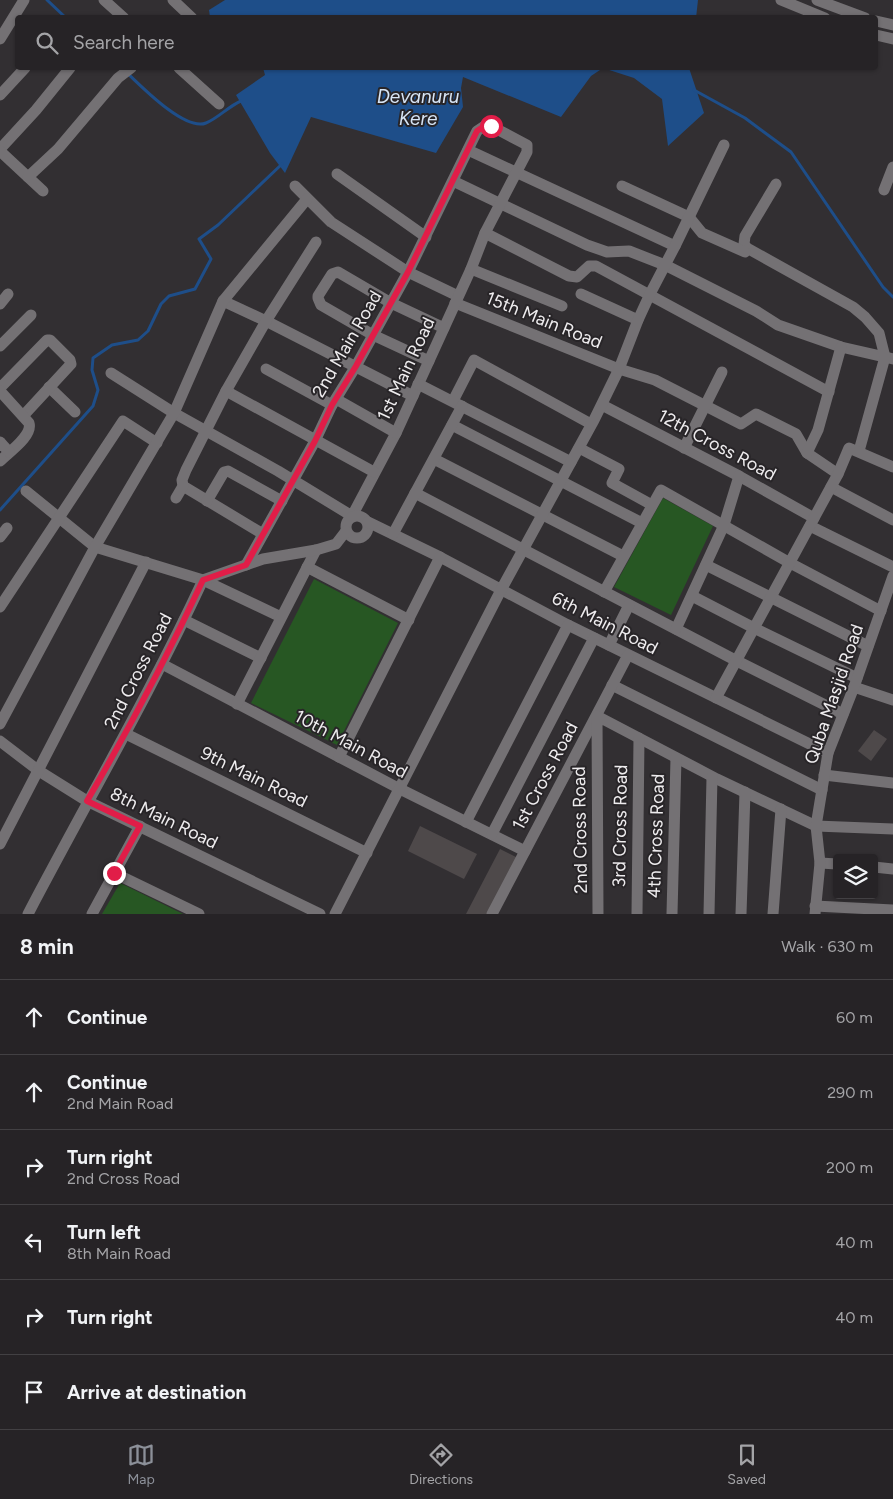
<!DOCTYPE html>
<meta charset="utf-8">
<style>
:root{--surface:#262326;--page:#322f32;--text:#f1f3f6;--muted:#a4a4a7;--line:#424043;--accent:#8c9099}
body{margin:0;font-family:Figtree,sans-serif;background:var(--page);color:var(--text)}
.controls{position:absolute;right:15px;bottom:15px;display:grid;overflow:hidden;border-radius:5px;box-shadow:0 1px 4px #0004}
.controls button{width:45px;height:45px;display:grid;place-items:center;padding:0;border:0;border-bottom:1px solid var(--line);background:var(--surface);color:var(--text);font:25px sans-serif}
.stop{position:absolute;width:15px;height:15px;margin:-11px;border:4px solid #e11d48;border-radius:50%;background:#fff}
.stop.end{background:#e11d48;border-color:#fff;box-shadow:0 1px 5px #0008}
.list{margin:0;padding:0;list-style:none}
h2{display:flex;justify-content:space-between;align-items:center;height:65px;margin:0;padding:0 20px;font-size:21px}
h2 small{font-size:16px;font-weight:400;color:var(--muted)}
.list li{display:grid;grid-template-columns:32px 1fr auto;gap:15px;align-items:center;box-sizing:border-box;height:75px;padding:0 20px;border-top:1px solid var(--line)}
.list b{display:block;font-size:19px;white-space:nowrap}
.list p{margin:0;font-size:16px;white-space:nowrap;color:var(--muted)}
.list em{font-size:16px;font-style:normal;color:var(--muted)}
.icon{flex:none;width:28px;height:28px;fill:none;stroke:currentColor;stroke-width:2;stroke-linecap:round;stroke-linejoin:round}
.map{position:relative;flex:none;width:893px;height:914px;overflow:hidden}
.search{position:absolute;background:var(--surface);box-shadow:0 1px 4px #0004;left:15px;right:15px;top:15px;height:55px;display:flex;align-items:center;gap:12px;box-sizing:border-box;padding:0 18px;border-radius:5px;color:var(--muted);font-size:19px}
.sheet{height:515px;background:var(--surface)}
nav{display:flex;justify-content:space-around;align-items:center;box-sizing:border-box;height:70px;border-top:1px solid var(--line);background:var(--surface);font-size:14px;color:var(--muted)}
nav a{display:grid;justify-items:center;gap:2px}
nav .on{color:var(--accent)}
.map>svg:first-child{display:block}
.green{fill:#275723}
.water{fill:#1e4e89}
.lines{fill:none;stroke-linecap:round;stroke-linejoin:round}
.stream{stroke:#1e4e89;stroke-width:3}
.building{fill:#4e494a}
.minor{stroke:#747174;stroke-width:11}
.route{stroke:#e11d48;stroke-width:6}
.labels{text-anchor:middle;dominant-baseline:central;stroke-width:4;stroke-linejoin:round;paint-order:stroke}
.street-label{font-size:18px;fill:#eeecee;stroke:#282528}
.water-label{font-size:19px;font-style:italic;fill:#d7e5f6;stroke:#282528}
</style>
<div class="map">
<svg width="893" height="914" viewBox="0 0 893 914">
<rect width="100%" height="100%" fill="#322f32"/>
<g class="green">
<polygon points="663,498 713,526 671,615 614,587"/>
<polygon points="314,579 398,623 337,745 251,703"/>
<polygon points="120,883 183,914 102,914"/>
</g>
<g class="water">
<polygon points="225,0 698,0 696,18 210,17 209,10"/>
<polygon points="263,68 603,68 591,76 561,117 463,77 461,88 463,107 436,153 311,117 285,173 270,153 236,95 265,75"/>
<polygon points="603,68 689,68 704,113 668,146 662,99 634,78"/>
</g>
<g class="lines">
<g class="stream">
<polyline points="47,0 66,18"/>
<path d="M 122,68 C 137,82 184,132 206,123 C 217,119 229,106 241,101"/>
<polyline points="694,90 745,118 791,152 883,287 893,297"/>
<polyline points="0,510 93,406 98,390 92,370 93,358 112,345 138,340 148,331 161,304 169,296 195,289 211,259 199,239 218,225 282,164"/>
</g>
</g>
<g class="building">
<polygon points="874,730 887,739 871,761 858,751"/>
<polygon points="420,826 477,854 464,879 408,851"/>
<polygon points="500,849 518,858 489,914 466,914"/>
</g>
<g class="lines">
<g class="minor">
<polyline points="104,0 124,18"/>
<polyline points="173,0 192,18"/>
<polyline points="781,0 825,18"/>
<polyline points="817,0 865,18"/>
<polyline points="876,21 893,25"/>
<polyline points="876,35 893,39"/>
<polyline points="0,39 24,0"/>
<polyline points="179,68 219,104"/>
<polyline points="0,95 25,68"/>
<polyline points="0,149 36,110 70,68"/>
<polyline points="468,150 675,246"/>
<polyline points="0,151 43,191"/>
<polyline points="337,174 426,237"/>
<polyline points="28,177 58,149 118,78 131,68"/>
<polyline points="453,181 587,245 607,252 629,251 665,265 756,311 778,325 841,347 893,359"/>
<polyline points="776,184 745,236 744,244 747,248 853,307 865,317 879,333 885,357 859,451"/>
<polyline points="295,186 331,222 408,272 458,296"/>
<polyline points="622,186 689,217 702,233 745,252"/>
<polyline points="884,190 893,167"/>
<polyline points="485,233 569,276 577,277 589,266 596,266 829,392"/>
<polyline points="471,269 562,306"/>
<polyline points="581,294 638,320"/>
<polyline points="223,301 266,321 413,396"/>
<polyline points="455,303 619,369 655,380 741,424 756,414 796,434 807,453 838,474"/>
<polyline points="0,304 8,294"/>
<polyline points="0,346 31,315"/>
<polyline points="429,361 373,335 321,305 318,298 318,296 332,274 338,272 391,303 444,328"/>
<polyline points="266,369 332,405"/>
<polyline points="111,373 174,413 278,471 352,516 396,433 471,269 485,233 527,152 527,145 491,126 486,125 477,131 408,272 356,366 332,405 315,441 246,565"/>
<polyline points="418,384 571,462"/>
<polyline points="49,387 75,412"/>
<polyline points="0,388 47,340 50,340 70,360 71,364 23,416"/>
<path d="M 0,391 L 29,423 C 33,436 9,452 0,461"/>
<polyline points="226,391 374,472"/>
<polyline points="336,399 396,433"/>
<polyline points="453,401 474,360 591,424"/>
<polyline points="602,405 739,476 814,518"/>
<polyline points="452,425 642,523"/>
<polyline points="0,442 9,452"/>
<polyline points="579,448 619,469 612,483 652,505"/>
<polyline points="684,448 722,372"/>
<polyline points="807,453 818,430 841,347"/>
<polyline points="434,459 623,556"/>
<polyline points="183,486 263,534"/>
<polyline points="831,487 893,520"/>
<polyline points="26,491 95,547 203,580 281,617"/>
<polyline points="415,493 737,661 843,714"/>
<polyline points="176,498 183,486 182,480 186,470 226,391 266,321 316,242"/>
<polyline points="207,501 224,472 228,471 282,501"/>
<circle cx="357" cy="527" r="11"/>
<polyline points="368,522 440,557 568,625 828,753"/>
<polyline points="810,526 893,567"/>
<polyline points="393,534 462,406"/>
<polyline points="0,537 7,528"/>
<polyline points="706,565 868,646"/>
<polyline points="307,567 409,620"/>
<polyline points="604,592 661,490 790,563 881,611"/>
<polyline points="692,596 754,628 857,678"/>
<polyline points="0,607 123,421 157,443"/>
<polyline points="184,620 261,658"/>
<polyline points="676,629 724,525 739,476"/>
<polyline points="609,645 629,605"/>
<polyline points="162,664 400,789 525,851"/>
<polyline points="612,685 822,790"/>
<polyline points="854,687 893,700"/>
<polyline points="716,698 838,474 849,448 893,467"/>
<polyline points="237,704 316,550"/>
<polyline points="0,724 95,547 174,413 223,301 307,199"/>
<polyline points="126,734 367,853"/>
<polyline points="0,741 39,771 87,801 320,914"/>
<polyline points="339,757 440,557"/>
<polyline points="824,775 893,783"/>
<polyline points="466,822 568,625"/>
<polyline points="492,834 594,638"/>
<polyline points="0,844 146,562"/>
<polyline points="820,863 837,864"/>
<polyline points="874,867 893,869"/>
<polyline points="114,873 199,914"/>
<polyline points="815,906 893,910"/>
<path d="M 28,914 C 86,803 150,694 203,580 L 263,559 L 316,550 L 336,544 L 346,531"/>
<polyline points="92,914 140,826"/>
<polyline points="335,914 501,590 594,420 619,369 638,320 650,294 675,246 724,145"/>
<polyline points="492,914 628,655"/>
<polyline points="598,914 597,716 717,779 816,826 893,829"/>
<polyline points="637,914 639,738"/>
<polyline points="672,914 676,758"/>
<polyline points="709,914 712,777"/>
<polyline points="741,914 745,792"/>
<polyline points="773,914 781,809"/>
<polyline points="815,914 820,863 816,826 828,753 854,687 893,576"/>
</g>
</g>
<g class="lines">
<path class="route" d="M 114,873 L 140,826 L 87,801 C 129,729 168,655 203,580 L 246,565 L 315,441 L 332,405 L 356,366 L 408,272 L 477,131 L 486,125 L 491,126"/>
</g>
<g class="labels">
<g class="street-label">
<text transform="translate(544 320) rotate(22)">15th Main Road</text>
<text transform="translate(347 344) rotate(-60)">2nd Main Road</text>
<text transform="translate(406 369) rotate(-65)">1st Main Road</text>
<text transform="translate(717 445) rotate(28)">12th Cross Road</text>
<text transform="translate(605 623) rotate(27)">6th Main Road</text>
<text transform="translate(138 671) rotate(-63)">2nd Cross Road</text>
<text transform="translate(834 694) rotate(-71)">Quba Masjid Road</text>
<text transform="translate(351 744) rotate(28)">10th Main Road</text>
<text transform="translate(545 776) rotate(-62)">1st Cross Road</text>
<text transform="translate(254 777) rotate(26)">9th Main Road</text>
<text transform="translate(164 818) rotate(26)">8th Main Road</text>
<text transform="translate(620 826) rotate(-89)">3rd Cross Road</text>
<text transform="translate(580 830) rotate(-91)">2nd Cross Road</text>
<text transform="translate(656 836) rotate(-88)">4th Cross Road</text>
</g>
<g class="water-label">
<text x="418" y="96">Devanuru<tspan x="418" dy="22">Kere</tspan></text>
</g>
</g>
</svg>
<div class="controls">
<button><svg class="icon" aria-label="layers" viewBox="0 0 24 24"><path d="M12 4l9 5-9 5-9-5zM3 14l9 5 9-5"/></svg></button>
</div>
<div class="stop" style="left:491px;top:126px"></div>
<div class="stop end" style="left:114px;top:873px"></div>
<div class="search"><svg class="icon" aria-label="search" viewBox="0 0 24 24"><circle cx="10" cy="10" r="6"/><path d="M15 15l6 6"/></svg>Search here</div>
</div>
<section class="sheet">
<h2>8 min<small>Walk · 630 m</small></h2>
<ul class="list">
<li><svg class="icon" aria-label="ahead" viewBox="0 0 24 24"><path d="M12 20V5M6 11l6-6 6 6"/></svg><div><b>Continue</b></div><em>60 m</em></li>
<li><svg class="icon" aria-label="ahead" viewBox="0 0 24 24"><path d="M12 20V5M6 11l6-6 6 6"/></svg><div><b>Continue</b><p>2nd Main Road</p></div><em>290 m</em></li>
<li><svg class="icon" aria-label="right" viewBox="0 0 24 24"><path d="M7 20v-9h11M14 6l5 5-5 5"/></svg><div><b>Turn right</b><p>2nd Cross Road</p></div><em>200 m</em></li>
<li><svg class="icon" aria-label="left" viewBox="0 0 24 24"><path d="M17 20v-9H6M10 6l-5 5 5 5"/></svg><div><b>Turn left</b><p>8th Main Road</p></div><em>40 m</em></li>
<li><svg class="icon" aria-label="right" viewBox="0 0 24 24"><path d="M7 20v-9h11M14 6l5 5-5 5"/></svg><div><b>Turn right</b></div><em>40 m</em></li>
<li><svg class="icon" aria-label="arrive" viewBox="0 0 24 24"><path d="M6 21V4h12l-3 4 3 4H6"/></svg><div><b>Arrive at destination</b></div></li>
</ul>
</section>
<nav>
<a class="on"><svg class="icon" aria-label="map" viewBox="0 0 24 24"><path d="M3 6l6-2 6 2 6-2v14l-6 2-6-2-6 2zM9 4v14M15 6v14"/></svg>Map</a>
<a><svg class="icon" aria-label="directions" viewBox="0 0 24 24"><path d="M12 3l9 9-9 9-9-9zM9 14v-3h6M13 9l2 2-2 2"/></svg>Directions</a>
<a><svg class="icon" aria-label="saved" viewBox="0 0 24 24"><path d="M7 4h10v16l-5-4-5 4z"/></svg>Saved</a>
</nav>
